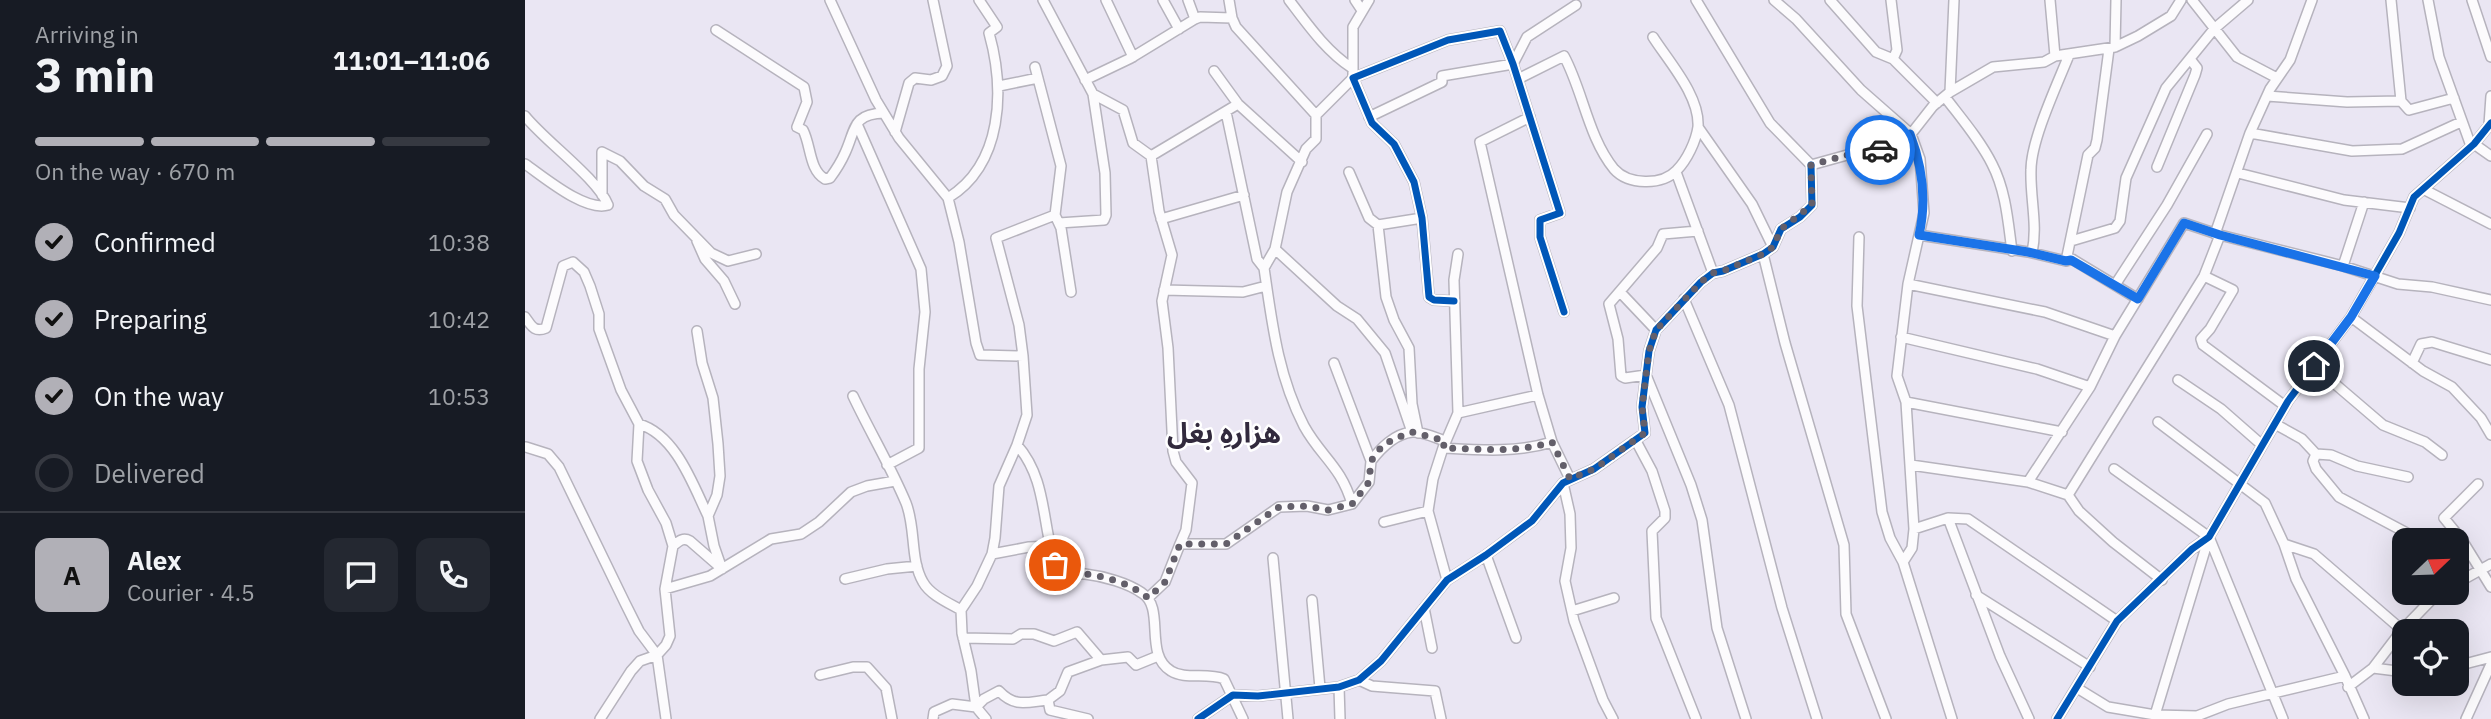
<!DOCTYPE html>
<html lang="en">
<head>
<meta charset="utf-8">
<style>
  body { margin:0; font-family:"IBM Plex Sans","Noto Sans Arabic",sans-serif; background:#242831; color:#f1f3f6; height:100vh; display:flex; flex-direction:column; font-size:26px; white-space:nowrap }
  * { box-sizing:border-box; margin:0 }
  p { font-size:23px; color:#9ea1a6 }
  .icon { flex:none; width:38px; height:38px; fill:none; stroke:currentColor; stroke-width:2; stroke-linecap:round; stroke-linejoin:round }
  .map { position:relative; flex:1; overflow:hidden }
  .panel { display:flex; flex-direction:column; background:#171b24; width:525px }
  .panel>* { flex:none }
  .needle { width:46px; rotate:67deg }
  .buttons { position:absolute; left:1867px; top:528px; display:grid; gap:14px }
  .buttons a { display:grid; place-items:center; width:77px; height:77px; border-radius:14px; background:#171b24; box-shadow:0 7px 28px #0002; font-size:35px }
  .pin { position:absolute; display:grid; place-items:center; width:60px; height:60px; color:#fff; margin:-30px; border:4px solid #fff; border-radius:50%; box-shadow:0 2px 7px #0007 }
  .courier { position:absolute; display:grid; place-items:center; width:70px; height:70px; margin:-35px; border:5px solid #1a73e8; border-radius:50%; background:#fff; color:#222; box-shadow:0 2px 9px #0007 }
  .headline em { font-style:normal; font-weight:700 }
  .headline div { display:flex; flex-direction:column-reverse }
  .headline { display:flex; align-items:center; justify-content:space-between; height:119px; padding:0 35px }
  h1 { font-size:46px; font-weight:700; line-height:52px }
  .bar { display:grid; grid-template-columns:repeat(4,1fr); gap:10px 7px; align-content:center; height:84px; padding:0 35px }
  .bar i { height:9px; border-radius:5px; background:#363941 }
  .bar .current { background:#b1b0b7 }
  .bar p { grid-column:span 4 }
  .line { display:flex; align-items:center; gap:18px; padding:0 35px; border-top:2px solid #363941 }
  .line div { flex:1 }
  .round { display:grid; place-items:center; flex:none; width:74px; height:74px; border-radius:14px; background:#242831 }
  ol { padding:0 35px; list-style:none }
  li { display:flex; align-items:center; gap:21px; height:77px }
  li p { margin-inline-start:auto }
  li .icon { padding:7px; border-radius:50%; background:#b1b0b7; color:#111; stroke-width:4 }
  li:last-child { color:#9ea1a6 }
  li i { width:38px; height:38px; border:4px solid #363941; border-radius:50% }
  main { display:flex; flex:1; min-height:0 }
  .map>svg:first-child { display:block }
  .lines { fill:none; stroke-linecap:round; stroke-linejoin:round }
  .minor-casing { stroke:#b6b3bd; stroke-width:12 }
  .minor { stroke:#fcfbfd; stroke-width:9 }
  .cycleway-casing { stroke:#fff; stroke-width:11 }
  .cycleway { stroke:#0057b8; stroke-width:7 }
  .done { stroke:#635f6a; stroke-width:7; stroke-dasharray:0 12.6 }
  .route { stroke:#1a73e8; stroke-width:9 }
  .labels { text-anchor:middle; stroke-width:5; stroke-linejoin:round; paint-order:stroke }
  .district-label { font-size:28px; font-weight:bold; fill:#322a3d; stroke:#fff }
</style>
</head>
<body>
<main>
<section class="panel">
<div class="headline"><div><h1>3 min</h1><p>Arriving in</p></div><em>11:01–11:06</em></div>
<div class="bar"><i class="current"></i><i class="current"></i><i class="current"></i><i></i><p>On the way · 670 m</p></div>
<ol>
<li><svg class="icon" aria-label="check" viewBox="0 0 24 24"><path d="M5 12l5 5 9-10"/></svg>Confirmed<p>10:38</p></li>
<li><svg class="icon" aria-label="check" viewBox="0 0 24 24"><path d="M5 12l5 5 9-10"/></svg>Preparing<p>10:42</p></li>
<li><svg class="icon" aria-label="check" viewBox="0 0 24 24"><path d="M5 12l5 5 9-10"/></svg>On the way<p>10:53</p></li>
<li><i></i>Delivered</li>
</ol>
<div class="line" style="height:126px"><b class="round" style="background:#b1b0b7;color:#111">A</b><div><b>Alex</b><p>Courier · 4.5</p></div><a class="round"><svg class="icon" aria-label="chat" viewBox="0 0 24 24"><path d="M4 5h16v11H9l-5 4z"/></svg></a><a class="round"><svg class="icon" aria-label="phone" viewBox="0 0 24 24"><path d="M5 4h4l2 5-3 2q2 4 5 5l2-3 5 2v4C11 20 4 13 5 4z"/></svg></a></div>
</section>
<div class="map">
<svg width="1966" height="719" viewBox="0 0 1966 719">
  <rect width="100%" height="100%" fill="#eae6f3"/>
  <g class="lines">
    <g class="minor-casing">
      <path id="minor" d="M305,0L351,100L374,138L423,198L434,242L451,343L455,355L498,356
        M518,0L568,94L580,173L581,215L579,220L534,223
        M581,0L608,57
        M638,0L654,29
        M663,0L670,19
        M704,0L707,18L711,27L791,115
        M764,0C783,25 801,51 827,68
        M830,0L836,9
        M1171,0L1245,123L1286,165
        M1249,0L1271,19L1336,90L1386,134L1395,159L1399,213L1383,284L1372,376L1381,402L1389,529L1387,548L1378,562
        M1305,0L1351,52L1368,59L1412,103
        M1366,0L1372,50L1368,59
        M1525,0L1530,56
        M1667,0L1712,57L1752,78
        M1866,0L1876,101
        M1903,0L1914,57L1946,146
        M1947,0L1966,57
        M191,30L279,87L282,102L272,127L278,130C286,145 284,170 300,179L305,178C311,170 316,162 320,153C331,129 327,114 359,113
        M1590,47L1591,0
        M510,67L536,166L530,215L536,228L546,292
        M689,71L713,104L777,162
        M993,79L1039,56C1058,91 1063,137 1089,169C1103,185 1137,186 1152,170C1162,160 1171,141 1173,127C1175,96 1144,62 1128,37
        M560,80L606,58L670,19L675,17L707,18
        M474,86L513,78
        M1425,92L1429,0
        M568,94L598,110L608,143L626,156L634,211L647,255L637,301L643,348L648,451L651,462L667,483L661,530L655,544
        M1742,96L1822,102L1876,101L1884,110L1929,98
        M1420,97C1436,118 1455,140 1467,164C1481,191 1483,222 1487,251
        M701,112L732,259L739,268
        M0,116C21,142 72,178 83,205C60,212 19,177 0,164
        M844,117L917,82V76L988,64L1002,37L1051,5
        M1005,117L955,142L1013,395L1027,442L1045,479
        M332,124L396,269L400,312L394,369V448L362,465
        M1964,125L1966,96
        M1173,127L1227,204L1248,247
        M370,132L384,83L390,78L406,80L417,76L422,66L408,0
        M1725,133L1827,151L1877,149L1936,122
        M1949,144L1966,156
        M626,156L713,104
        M1286,165L1333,152L1358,150L1369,145L1386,134L1408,106L1425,92L1468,67L1519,62L1530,56L1590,47L1613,36L1646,16L1656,0
        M1632,167L1670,75L1672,68L1665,59
        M824,172L844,218L853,225L897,218
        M1151,172L1188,273
        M1713,173L1819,200L1885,208
        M1898,189L1966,224
        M77,195V152L95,161L119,186L140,199L149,215L186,253L203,261L231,254
        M423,198C478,164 480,90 464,33L472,27L454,0
        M636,219L719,195
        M853,225L861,297L869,320L884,348L887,404L893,433
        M1173,231L1138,234L1132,248L1084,304L1093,339L1096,376L1100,378L1121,375L1166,485L1177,520L1192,628L1221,719
        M1690,234L1725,133L1745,89L1765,60L1787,0
        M1394,235L1503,252L1541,261L1547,259L1613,299
        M1334,237L1332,306L1357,512L1365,538L1378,562L1427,719
        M172,241L180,259L199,281L210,304
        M1546,241L1590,228L1595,221L1601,178L1641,88L1689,29L1723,0
        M750,249L812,306L832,319L860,353L887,432
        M1507,253C1513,225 1505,198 1506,170C1506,140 1532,85 1544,55
        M1238,254L1260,343L1319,545L1321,614L1361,719
        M1541,261L1563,155L1570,148L1572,140L1584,49
        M1818,266L1839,202
        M1679,276L1708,290L1685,329L1676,339L1678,345L1760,406
        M1383,284L1520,312L1590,336
        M1590,285L1642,205L1682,134
        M639,290L718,292L741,286
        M1095,292L1131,330
        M1159,299L1204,405L1257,608L1292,719
        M929,301L909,300L904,297L897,218L889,182L869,144L847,123L828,78L923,40L975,31L988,64L1035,213L1015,220V237L1039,312
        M0,317C6,325 9,333 21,328L38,266L48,262L59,272L65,286L74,314V329L96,390L114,424L112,461L123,490L141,523L148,546L140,589L145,636L141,645L132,655L115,661L106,671L75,719
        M1826,317L1898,371L1927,387L1956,418L1966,435
        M172,331L177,363L188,398L193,444L195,476L192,495L183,516L189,546L197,569
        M1376,337L1512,369L1565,387
        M1887,363L1896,344L1907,342L1966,360
        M1789,366L1858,425L1900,442L1917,455
        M1653,380L1696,409L1737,445
        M328,396C345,432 366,467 381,503C391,528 385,560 398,582C405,595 424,603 436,610
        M1381,402L1537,432
        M933,413L1013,395
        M1633,422L1740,503L1759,544L1771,579L1820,676
        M114,424C151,435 168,485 183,516
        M1750,424L1777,439L1791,454L1806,455L1832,466L1883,477
        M1111,441L1127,471L1140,511V518L1127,531L1131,618L1171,719
        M492,445L502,415L498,356L494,325L471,238L530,215
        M1,447L23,454L34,467L100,603L114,631L132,655L141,719
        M918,448C954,450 992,453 1027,442
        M1791,454L1788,461L1791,469L1814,497L1895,540
        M846,461C856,448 869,434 887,432C897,431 911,438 920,441
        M1386,465L1503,482L1543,495L1554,511L1588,542L1637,580
        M1589,469L1684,537L1758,719
        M1503,482L1565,387L1590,336L1659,223L1695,235L1818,266L1873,284L1907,287L1966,300
        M1038,483L1045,514L1046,548L1040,581L1049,621L1078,700L1088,719
        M1953,484L1919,518L1937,540L1966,587
        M1543,495L1679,276L1695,235
        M827,504C816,466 796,457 779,426C753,376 747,323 739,268L750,249L762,192L781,149L791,139V115L828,78V27L844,0
        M1423,518L1475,656L1504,719
        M859,522L903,511
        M1389,529L1423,518L1443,519L1592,621
        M1759,544L1789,554L1877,630
        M148,546C154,541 158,537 165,541L196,568
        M467,554L504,547L526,546
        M961,555L991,638
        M748,558L763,719
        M320,579L362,569L392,566
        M922,580L903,511L908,479L918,448L933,413L929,280L933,254
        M1932,583L1966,564
        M140,589L185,576L246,539L276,534L294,522L326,492L342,486L370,481
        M1451,595L1565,667
        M623,598L640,582L655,544H701L754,507L782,506L803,510L827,504L844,482L846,461L809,363
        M787,600L795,688
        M899,608L907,648
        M1047,611L1089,598
        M438,638L488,639L496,634H509L529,641L552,632L576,660
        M1932,666L1966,657
        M1848,668L1877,630L1913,593
        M295,675L328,667H342L361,688L367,719
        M834,680L847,686L910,691L916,719
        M814,687L815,719
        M1823,687L1848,668L1880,672
        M1552,688L1583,707L1630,715L1672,716L1703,704L1820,676L1839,719
        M523,700L535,691L543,672L576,660L603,657L611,665L633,656
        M451,707L459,699L474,691C490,708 502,702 523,700L525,710L563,719
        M1630,715L1684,537
        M408,719L409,712L427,704L451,707
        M461,719L451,707L446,671L437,633L436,610L452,586L467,554L470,538L474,486L492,445C524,481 516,530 533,572C542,575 551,573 560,574C578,576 603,583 617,593C641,608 618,654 646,671C660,680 683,672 699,679L718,719
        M673,719L708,695L733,696L814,687L834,680L856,661L922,580L961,555L1007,521L1038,483L1069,469L1120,433L1117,407L1124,351L1131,330L1176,282L1188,273L1198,271L1238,254L1248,247L1256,229L1275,217L1287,205L1286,165
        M1532,719L1592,621L1667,549L1684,537L1763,401L1826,317L1874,233L1889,197L1949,144L1966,123
        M1941,719L1966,664"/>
    </g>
    <use href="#minor" class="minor"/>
    <g class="cycleway-casing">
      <path id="cycleway" d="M929,301L909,300L904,297L897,218L889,182L869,144L847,123L828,78L923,40L975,31L988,64L1035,213L1015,220V237L1039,312
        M673,719L708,695L733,696L814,687L834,680L856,661L922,580L961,555L1007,521L1038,483L1069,469L1120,433L1117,407L1124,351L1131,330L1176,282L1188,273L1198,271L1238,254L1248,247L1256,229L1275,217L1287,205L1286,165
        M1532,719L1592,621L1667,549L1684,537L1763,401L1826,317L1874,233L1889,197L1949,144L1966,123"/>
    </g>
    <use href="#cycleway" class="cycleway"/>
  </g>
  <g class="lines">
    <path class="done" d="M530,565L533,572C543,575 552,573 561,574C581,576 608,585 623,598L640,582L655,544H701L754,507L782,506L803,510L827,504L844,482L846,461L857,446L871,438L887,432L920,441L918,448C954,449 992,453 1027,442L1045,479L1069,469L1120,433L1117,407L1124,351L1131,330L1176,282L1188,273L1198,271L1238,254L1248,247L1256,229L1287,205L1286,165L1333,152L1355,150"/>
    <path class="route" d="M1355,150L1369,145L1385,134C1398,168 1402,200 1394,235L1503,252L1541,261L1546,260L1613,299L1659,223L1695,235L1850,276L1826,317L1789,366"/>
  </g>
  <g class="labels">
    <g class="district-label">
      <text x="699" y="443">هزارهِ بغل</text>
    </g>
  </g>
</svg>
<div class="buttons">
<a><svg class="needle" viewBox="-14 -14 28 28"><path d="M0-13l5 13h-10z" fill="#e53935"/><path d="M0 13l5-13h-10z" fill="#9ea1a6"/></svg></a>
<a><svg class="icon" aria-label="locate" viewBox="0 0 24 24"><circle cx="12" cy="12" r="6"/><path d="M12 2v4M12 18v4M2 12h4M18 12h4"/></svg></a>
</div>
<div class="pin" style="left:530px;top:565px;background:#ea580c"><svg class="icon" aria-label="bag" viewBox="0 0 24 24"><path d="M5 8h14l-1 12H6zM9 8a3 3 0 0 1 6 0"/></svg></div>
<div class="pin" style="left:1789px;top:366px;background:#1f2937"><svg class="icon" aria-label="home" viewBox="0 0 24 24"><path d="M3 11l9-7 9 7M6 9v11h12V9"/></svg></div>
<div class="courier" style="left:1355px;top:150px"><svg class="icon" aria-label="car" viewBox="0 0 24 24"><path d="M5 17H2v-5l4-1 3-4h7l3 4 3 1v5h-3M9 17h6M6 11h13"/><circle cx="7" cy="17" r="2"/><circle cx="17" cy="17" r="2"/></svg></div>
</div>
</main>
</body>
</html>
